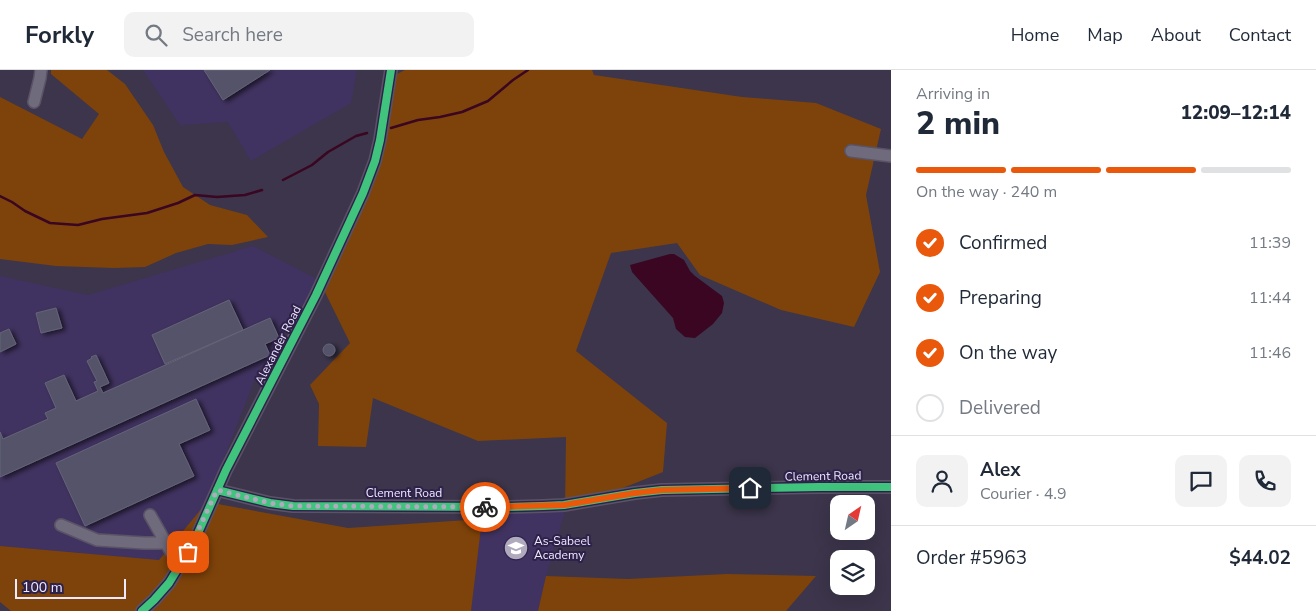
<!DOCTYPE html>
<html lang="en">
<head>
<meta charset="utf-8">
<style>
  body { margin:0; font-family:"Nunito Sans",sans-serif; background:#f2f2f3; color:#1f2937; height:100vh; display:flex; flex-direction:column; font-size:19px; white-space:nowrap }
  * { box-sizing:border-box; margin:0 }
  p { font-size:16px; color:#747a83 }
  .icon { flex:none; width:28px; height:28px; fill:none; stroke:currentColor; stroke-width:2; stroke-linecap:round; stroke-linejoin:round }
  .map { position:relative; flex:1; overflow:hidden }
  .details { display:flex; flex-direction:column; background:#fff; width:425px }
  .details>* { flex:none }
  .needle { width:32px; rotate:34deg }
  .tools { position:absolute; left:830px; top:425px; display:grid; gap:10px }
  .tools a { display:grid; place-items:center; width:45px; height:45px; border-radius:10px; background:#fff; box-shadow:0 5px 20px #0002; font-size:25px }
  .scale { position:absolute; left:15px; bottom:12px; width:111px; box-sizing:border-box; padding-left:5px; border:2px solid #eee9fe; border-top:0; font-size:14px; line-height:18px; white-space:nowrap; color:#eee9fe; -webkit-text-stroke:4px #2e214a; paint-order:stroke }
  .pin { position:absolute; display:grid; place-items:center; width:42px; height:42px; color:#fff; margin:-21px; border-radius:10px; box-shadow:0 2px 8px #0006 }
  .courier { position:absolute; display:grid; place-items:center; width:50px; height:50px; margin:-25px; border:4px solid #ea580c; border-radius:50%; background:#fff; color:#222; box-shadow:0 1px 6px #0007 }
  .summary em { font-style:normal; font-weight:800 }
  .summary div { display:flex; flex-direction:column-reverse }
  .summary { display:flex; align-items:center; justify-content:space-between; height:85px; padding:0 25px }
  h1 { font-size:32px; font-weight:800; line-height:38px }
  .bar { display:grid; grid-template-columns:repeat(4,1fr); gap:8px 5px; align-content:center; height:60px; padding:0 25px }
  .bar i { height:6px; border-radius:4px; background:#e0e1e3 }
  .bar .selected { background:#ea580c }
  .bar p { grid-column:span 4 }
  .line { display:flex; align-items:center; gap:12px; padding:0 25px; border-top:1px solid #e0e1e3 }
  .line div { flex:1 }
  .round { display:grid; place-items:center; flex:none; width:52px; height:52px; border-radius:10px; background:#f2f2f3 }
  ol { padding:0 25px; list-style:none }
  li { display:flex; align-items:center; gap:15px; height:55px }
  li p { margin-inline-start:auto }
  li .icon { padding:5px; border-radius:50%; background:#ea580c; color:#fff; stroke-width:4 }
  li:last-child { color:#747a83 }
  li i { width:28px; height:28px; border:2px solid #e0e1e3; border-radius:50% }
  header { display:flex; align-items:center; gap:30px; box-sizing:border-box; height:70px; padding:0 25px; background:#fff; border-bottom:1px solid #e0e1e3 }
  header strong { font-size:24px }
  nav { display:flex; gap:28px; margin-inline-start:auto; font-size:18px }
  .search { width:350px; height:45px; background:#f2f2f3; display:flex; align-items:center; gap:12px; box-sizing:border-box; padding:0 18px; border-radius:10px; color:#747a83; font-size:19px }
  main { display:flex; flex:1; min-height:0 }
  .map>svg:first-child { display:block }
  .built { fill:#413361 }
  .forest { fill:#7e430a }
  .water { fill:#3a0621 }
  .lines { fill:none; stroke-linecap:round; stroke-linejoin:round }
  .stream { stroke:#3a0621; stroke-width:2.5 }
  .building { fill:#54536a; stroke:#656477; filter:url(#shadow) }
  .minor-casing { stroke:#595365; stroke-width:14 }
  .minor { stroke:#706b7c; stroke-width:11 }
  .cycleway-casing { stroke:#2e214a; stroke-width:11 }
  .cycleway { stroke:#40c37c; stroke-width:8 }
  .done { stroke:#b0aabf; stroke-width:5; stroke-dasharray:0 9 }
  .route { stroke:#ea580c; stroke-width:6 }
  .labels { text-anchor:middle; stroke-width:4; stroke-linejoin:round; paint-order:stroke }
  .street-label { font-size:12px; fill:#eee9fe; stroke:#2e214a }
  .poi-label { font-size:12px; fill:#eee9fe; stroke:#2e214a; text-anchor:start }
</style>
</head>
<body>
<header>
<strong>Forkly</strong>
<div class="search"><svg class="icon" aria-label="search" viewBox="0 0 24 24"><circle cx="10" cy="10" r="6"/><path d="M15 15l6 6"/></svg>Search here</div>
<nav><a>Home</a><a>Map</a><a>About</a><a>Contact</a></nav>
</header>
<main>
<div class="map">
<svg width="891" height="541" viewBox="0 0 891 541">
  <defs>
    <filter id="shadow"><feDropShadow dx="3.5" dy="2" stdDeviation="2.5" flood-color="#0009"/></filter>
  </defs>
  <rect width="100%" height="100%" fill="#3c354b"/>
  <path class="built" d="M143,0H357L351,33L251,91L228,52L180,55Z
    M253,176L319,210L256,306L207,432L159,490L0,476V206L88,225Z
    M565,441L546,506L538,541H471L482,444Z"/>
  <path class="forest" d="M51,0H107L125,14L153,55L164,82L183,117L210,135L247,145L268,167L232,175L208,174L176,183L145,197L114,198L56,196L0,189V27L82,69L99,44L51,4Z
    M405,0H592L594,5L742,27L816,33L881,59L866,125L880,202L854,257L781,240L700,205L677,173L611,183L576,281L667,353L663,402L565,441L566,367L478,371L373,328L366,377L318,376L319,334L310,315L350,273L319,210L353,160L373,105L389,55L397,4Z
    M207,432L348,458L482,449L471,541H11L0,532V476L159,490Z
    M727,504L816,506L786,541H538L546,506L628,509Z"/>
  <path class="water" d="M670,184H674L684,190L690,201L695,206L722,226L724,233L722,243L713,254L695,268L685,267L676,259L673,248L632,202L630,195Z"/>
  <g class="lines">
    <path class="stream" d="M391,58L418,50L440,47L462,42L488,31L513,10L528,0
      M283,110L312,95L328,82L356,66L367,63
      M0,126L12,132L25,141L50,153L78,155L102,149L147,143L178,133L195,125L217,127L245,125L262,120"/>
  </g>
  <path class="building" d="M204,0H270L223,30Z
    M229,230L243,260L165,294L152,265Z
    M56,238L62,258L41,263L36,243Z
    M270,248L279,268L265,274L270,285L0,407V362L3,369L48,349L45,343L56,338L45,313L64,305L76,331L98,321L94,312L97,311L87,291L92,288L91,287L96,285L109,313L100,317L103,323Z
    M9,259L16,274L0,282V263Z
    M323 280a6 6 0 1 1 12 0a6 6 0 1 1-12 0Z
    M196,329L210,360L179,374L194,406L85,456L56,393Z"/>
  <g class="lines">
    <g class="minor-casing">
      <path id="minor" d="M34,32L40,8L41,0
        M851,81L891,86
        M217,420L270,433L293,436L507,437L543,436L564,435L635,423L662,420L819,417H891
        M150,445L171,482L183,491
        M61,455L97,470L144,473H165
        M142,541L154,530L169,513L194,472L226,400L316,225L363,123L375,91L380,70L391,0"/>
    </g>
    <use href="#minor" class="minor"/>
    <g class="cycleway-casing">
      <path id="cycleway" d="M217,420L270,433L293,436L507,437L543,436L564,435L635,423L662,420L819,417H891
        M142,541L154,530L169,513L194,472L226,400L316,225L363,123L375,91L380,70L391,0"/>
    </g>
    <use href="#cycleway" class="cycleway"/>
  </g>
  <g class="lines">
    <path class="done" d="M188,482L217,420L270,433L293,436L485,437"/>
    <path class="route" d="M485,437L564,435L635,423L662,420L750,418"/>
  </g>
  <defs>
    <g id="school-disc" transform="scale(1.25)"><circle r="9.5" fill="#b0aabf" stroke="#2e214a"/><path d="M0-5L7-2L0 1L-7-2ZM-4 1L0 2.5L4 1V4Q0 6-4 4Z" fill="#fff"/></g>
  </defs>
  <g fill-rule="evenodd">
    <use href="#school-disc" x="516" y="478"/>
  </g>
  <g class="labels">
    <g class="street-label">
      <text transform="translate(278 275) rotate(-63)" y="4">Alexander Road</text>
      <text transform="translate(823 406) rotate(-1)" y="4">Clement Road</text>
      <text x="404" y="427">Clement Road</text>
    </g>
    <g class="poi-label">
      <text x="534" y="475">As-Sabeel<tspan x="534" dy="14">Academy</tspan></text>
    </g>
  </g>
</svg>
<div class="tools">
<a><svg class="needle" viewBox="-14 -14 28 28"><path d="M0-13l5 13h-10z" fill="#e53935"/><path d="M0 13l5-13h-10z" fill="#747a83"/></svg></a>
<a><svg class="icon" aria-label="layers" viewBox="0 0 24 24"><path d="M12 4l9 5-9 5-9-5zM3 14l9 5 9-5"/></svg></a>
</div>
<div class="scale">100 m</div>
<div class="pin" style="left:188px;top:482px;background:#ea580c"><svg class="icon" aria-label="bag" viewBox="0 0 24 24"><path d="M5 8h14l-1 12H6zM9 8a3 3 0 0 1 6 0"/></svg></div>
<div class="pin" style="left:750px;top:418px;background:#1f2937"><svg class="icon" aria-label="home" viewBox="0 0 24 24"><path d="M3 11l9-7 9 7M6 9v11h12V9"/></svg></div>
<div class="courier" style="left:485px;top:437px"><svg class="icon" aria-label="bike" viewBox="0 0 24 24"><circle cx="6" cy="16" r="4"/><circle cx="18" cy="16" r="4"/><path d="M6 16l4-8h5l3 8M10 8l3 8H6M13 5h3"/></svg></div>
</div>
<section class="details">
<div class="summary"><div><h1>2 min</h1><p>Arriving in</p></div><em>12:09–12:14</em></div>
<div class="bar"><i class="selected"></i><i class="selected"></i><i class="selected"></i><i></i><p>On the way · 240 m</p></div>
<ol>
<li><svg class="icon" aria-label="check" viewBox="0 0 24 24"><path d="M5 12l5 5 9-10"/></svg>Confirmed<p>11:39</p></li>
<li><svg class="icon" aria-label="check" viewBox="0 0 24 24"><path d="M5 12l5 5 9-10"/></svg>Preparing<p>11:44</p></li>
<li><svg class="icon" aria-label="check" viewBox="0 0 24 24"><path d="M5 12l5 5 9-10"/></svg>On the way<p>11:46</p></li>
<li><i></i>Delivered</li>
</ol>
<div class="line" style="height:90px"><a class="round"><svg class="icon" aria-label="person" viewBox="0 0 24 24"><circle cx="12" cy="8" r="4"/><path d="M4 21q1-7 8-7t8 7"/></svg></a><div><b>Alex</b><p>Courier · 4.9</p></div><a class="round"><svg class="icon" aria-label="chat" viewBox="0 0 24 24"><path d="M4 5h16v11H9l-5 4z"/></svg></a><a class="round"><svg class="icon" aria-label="phone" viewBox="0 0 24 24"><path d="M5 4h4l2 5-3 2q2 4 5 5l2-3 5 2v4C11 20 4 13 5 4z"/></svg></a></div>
<div class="line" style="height:65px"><div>Order #5963</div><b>$44.02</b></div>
</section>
</main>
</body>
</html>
